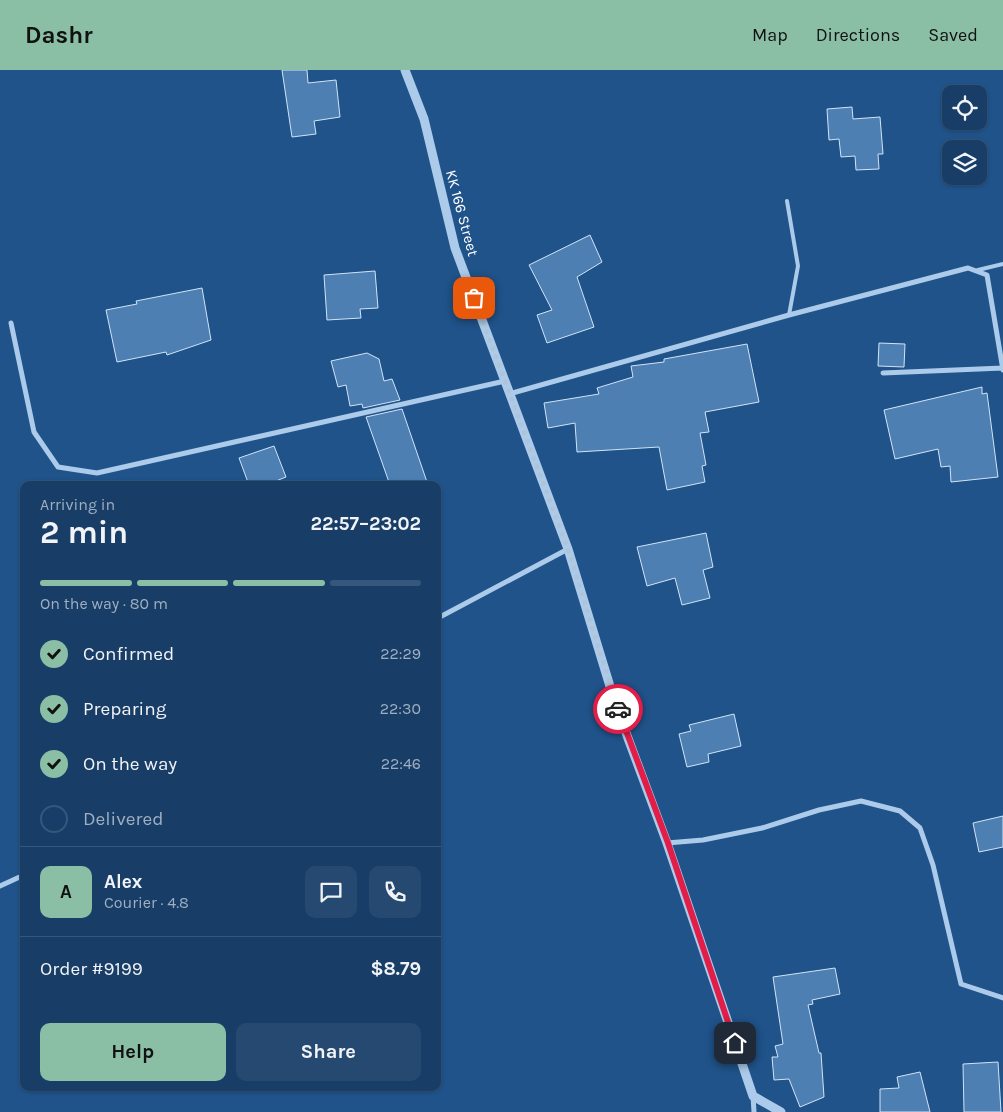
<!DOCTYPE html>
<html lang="en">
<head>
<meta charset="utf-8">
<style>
  body { margin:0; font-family:Karla,sans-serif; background:#254971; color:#f1f3f6; height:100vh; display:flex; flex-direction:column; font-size:19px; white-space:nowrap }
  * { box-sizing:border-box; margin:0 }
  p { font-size:16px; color:#9faec0 }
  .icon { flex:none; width:28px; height:28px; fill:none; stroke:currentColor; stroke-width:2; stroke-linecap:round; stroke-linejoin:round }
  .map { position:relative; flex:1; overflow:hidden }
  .details { position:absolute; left:20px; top:411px; width:421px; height:610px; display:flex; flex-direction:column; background:#183e68; border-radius:10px; box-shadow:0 1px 4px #0004,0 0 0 1px #36577c }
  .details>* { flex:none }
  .fabs { position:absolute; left:942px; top:15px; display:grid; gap:10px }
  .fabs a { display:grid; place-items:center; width:45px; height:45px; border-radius:10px; background:#183e68; box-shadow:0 1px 4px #0004,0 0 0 1px #36577c; font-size:25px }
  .pin { position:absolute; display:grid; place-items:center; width:42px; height:42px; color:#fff; margin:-21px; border-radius:10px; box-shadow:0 2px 8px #0006 }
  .courier { position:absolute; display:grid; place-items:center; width:50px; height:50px; margin:-25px; border:4px solid #e11d48; border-radius:50%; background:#fff; color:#222; box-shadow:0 1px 6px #0007 }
  .overview em { font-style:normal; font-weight:700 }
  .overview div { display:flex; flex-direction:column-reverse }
  .overview { display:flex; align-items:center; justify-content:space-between; height:85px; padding:0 20px }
  h1 { font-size:32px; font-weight:700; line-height:38px }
  .bar { display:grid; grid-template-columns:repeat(4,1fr); gap:8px 5px; align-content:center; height:60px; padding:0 20px }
  .bar i { height:6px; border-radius:4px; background:#36577c }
  .bar .current { background:#8abfa5 }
  .bar p { grid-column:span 4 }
  .line { display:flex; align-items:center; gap:12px; padding:0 20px; border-top:1px solid #36577c }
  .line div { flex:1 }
  .round { display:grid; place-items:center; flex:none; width:52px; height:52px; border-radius:10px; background:#254971 }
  ol { padding:0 20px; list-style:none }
  li { display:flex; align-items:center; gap:15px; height:55px }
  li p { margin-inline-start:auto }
  li .icon { padding:5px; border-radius:50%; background:#8abfa5; color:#111; stroke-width:4 }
  li:last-child { color:#9faec0 }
  li i { width:28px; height:28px; border:2px solid #36577c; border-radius:50% }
  .action { display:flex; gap:10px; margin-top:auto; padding:10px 20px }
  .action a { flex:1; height:58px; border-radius:10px; background:#8abfa5; color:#111; font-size:20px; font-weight:700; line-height:58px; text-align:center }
  .action a+a { background:#254971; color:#f1f3f6 }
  header { display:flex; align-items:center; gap:30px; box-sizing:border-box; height:70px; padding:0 25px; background:#8abfa5; color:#111 }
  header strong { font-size:24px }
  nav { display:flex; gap:28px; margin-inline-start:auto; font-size:18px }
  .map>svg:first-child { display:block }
  .building { fill:#4d7fb3; stroke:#d1e4f8 }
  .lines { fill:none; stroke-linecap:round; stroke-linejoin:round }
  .service { stroke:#accbeb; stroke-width:4 }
  .minor { stroke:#accbeb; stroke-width:5 }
  .tertiary { stroke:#accbeb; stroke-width:9 }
  .done { stroke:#b1c3d6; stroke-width:5; stroke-dasharray:0 9 }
  .route { stroke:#e11d48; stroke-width:6 }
  .labels { text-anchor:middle; stroke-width:4; stroke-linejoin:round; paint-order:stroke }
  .street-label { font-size:15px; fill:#fff; stroke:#20538a }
</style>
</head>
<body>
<header>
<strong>Dashr</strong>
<nav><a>Map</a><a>Directions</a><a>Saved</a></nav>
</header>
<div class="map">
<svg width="1003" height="1042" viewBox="0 0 1003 1042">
  <rect width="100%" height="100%" fill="#20538a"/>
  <path class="building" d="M282,0H307L308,13L336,10L340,47L314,51L316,64L292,67Z
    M852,37L853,49L880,47L883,84H878L879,99L856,100L855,86L841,87L839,69L829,70L827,39Z
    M590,165L602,192L577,207L594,257L547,273L537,245L552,240L529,195Z
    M375,201L378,238L360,239L361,248L327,250L324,205Z
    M202,218L211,270L167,285L166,282L117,292L106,240L137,234L136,231Z
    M879,273L905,274L904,297L878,296Z
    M747,274L759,332L705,342L709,362L700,363L706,395L702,396L705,412L667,420L659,377L577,382L575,353L548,358L544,333L599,324L597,318L633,307L631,296L664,292V289Z
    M367,283L379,289L384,311L392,309L400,330L363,338L362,334L350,336L346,315L338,317L331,291Z
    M982,317V324L987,323L998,407L951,412L950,396L941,397L938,379L895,389L884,340Z
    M402,339L428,415H390L366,347Z
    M274,376L286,407L266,415H249L239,388Z
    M706,463L713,497L703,500L710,528L682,535L675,508L647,516L637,477Z
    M734,644L741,676L708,684L709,692L687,697L679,664L691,661L689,655Z
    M1003,746V777L979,782L973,753Z
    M835,898L840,924L812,930L813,934L808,935L819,983H821L824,1027L800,1037L789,1009L774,1010L772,987H778L775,976L783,974L773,907Z
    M998,992L1001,1042H964L963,994Z
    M920,1002L930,1042H880V1019L899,1018L897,1007Z"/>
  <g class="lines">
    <path class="service" d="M787,131L798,196L789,245
      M978,200L1003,194"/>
    <path class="minor" d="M11,253L34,362L58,397L97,403L505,311
      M883,303L1003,298
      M509,324L789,245L968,198L987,205L1003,300
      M438,548L568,479
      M667,773L703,770L762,758L819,740L861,731L900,741L920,758L933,795L961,914L1003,928
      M0,816L24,805
      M753,1026L754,1042"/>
    <path class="tertiary" d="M405,0L424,49L455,178L568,479L616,636L667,773L753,1026L781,1042"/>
  </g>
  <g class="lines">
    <path class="done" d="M474,228L568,479L618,639"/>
    <path class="route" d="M618,639L668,773L735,973"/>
  </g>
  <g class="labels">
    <g class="street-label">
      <text transform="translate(462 143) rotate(75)" y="5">KK 166 Street</text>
    </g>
  </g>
</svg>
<div class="fabs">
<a><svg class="icon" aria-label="locate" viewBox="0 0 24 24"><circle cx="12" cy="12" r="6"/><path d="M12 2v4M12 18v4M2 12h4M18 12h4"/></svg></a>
<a><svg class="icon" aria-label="layers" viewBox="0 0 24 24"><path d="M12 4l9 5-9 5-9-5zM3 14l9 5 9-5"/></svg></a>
</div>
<div class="pin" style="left:474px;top:228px;background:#ea580c"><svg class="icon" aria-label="bag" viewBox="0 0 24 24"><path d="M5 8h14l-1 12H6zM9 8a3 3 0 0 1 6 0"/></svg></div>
<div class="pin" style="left:735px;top:973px;background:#1f2937"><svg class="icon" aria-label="home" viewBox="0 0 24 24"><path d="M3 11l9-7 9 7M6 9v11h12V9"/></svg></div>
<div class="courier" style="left:618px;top:639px"><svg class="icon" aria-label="car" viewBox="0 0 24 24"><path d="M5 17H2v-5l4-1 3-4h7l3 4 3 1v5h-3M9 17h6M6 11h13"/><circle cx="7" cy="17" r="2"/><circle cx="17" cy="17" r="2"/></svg></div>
<section class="details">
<div class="overview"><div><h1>2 min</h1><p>Arriving in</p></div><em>22:57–23:02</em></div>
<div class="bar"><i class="current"></i><i class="current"></i><i class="current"></i><i></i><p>On the way · 80 m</p></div>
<ol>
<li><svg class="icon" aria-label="check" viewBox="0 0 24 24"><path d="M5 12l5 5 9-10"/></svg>Confirmed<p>22:29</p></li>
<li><svg class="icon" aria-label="check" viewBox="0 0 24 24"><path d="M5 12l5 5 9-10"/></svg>Preparing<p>22:30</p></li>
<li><svg class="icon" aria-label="check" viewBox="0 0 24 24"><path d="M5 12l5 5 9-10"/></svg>On the way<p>22:46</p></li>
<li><i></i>Delivered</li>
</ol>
<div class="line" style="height:90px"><b class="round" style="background:#8abfa5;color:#111">A</b><div><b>Alex</b><p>Courier · 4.8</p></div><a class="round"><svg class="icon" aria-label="chat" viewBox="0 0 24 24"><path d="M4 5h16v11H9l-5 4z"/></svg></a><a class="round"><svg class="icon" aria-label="phone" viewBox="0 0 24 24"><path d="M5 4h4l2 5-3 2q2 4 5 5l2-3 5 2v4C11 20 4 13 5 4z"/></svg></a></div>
<div class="line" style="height:65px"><div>Order #9199</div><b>$8.79</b></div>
<div class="action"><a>Help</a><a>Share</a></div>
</section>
</div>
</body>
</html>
